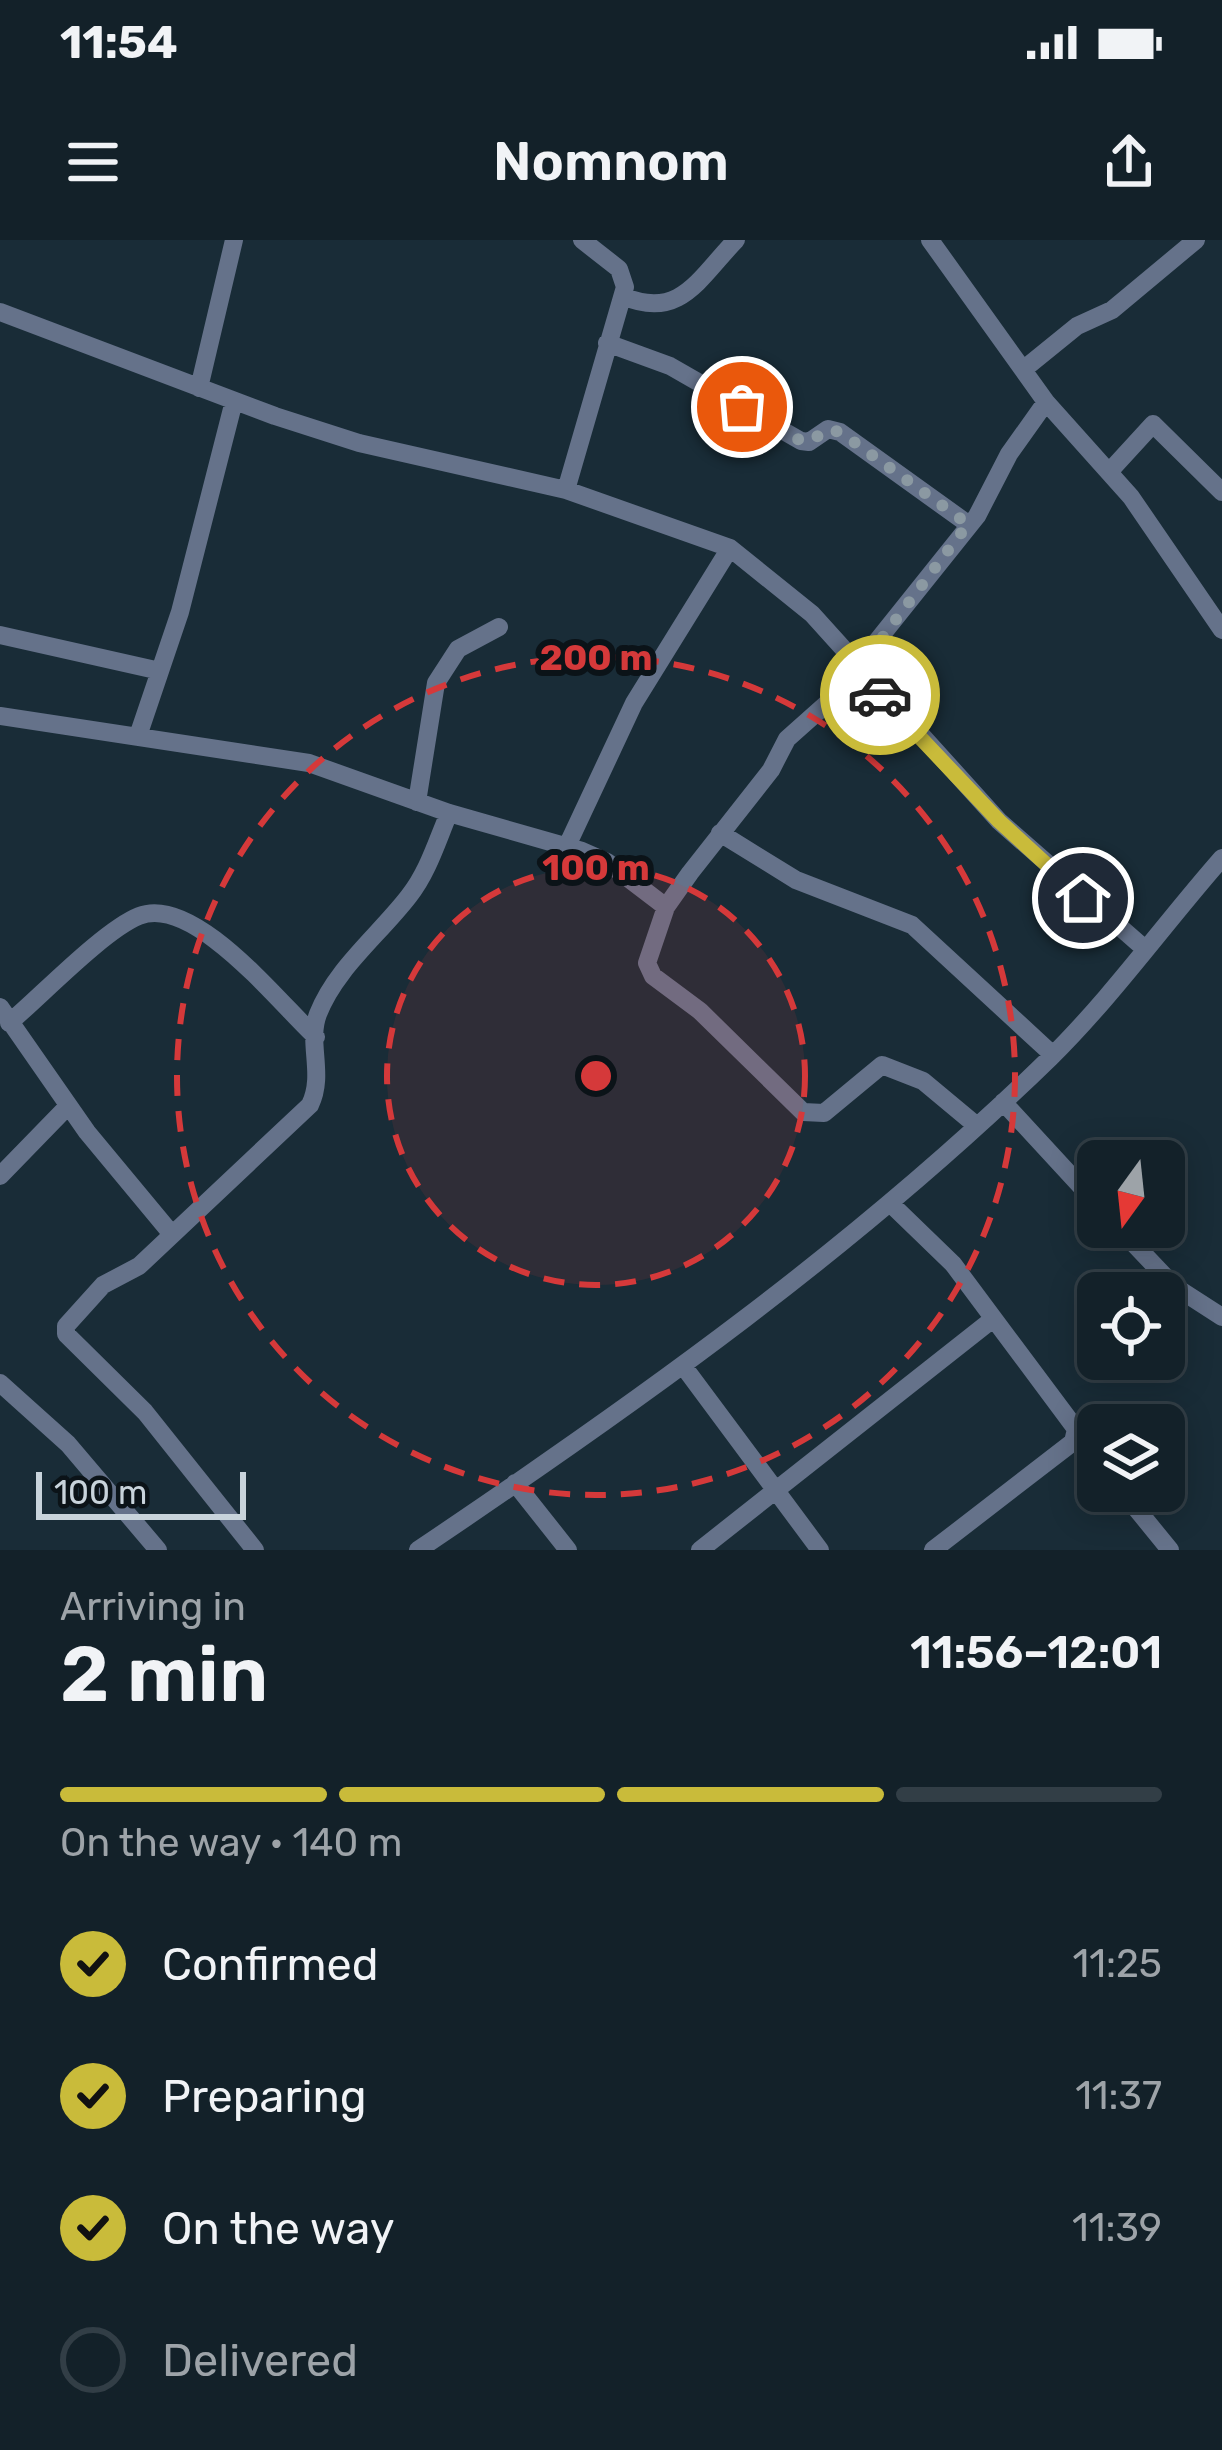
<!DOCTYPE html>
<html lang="en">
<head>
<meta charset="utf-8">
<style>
  body { margin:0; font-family:Rubik,sans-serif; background:#202e35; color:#f1f3f6; height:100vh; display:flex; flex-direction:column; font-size:45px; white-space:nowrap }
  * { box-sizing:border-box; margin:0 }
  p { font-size:39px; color:#9da3a8 }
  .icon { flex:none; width:66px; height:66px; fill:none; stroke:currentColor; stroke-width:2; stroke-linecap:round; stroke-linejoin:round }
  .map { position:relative; height:1310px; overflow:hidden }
  .drawer { display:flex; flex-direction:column; background:#132129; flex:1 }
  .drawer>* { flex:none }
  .needle { width:78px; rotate:195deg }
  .buttons { position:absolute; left:1077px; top:900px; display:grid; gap:24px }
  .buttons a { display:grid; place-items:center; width:108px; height:108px; border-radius:18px; background:#132129; box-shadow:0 6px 30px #0003,0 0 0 3px #323e46; font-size:60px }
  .scale { position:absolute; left:36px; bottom:30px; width:210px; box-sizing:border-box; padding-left:12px; border:6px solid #c8d3db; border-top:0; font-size:33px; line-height:42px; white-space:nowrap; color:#c8d3db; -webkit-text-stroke:9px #0b1318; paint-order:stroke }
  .pin { position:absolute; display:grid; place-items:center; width:102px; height:102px; color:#fff; margin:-51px; border:6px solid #fff; border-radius:50%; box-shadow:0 3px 12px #0007 }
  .courier { position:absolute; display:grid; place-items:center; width:120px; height:120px; margin:-60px; border:9px solid #c9bb3a; border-radius:50%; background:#fff; color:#222; box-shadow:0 3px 15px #0007 }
  .headline em { font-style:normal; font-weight:600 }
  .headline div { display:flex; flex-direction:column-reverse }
  .headline { display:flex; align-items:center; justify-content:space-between; height:204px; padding:0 60px }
  h1 { font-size:78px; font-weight:600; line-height:90px }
  .bar { display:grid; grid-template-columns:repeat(4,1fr); gap:18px 12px; align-content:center; height:144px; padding:0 60px }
  .bar i { height:15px; border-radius:9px; background:#323e46 }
  .bar .current { background:#c9bb3a }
  .bar p { grid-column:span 4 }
  ol { padding:0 60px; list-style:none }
  li { display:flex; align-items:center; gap:36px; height:132px }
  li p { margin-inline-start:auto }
  li .icon { padding:12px; border-radius:50%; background:#c9bb3a; color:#111; stroke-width:4 }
  li:last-child { color:#9da3a8 }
  li i { width:66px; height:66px; border:6px solid #323e46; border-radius:50% }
  .status { display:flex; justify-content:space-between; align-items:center; height:84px; padding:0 60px; background:#132129; direction:ltr }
  .status svg { height:33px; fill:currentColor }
  header { display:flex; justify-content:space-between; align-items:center; height:156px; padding:0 60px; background:#132129; font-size:54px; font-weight:600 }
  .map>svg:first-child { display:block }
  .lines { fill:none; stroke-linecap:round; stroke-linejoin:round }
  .minor { stroke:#65728a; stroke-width:18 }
  .done { stroke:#8b99a2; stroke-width:12; stroke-dasharray:0 21.6 }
  .route { stroke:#c9bb3a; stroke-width:15 }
  .ring { fill:none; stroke:#d5393a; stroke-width:6; stroke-dasharray:21 15 }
  .centre { fill:#d5393a; stroke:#0b1318; stroke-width:6 }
  .ring-label { font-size:36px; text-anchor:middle; font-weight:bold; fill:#d5393a; stroke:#0b1318; stroke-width:12; stroke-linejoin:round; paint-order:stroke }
</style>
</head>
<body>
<div class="status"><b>11:54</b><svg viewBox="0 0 49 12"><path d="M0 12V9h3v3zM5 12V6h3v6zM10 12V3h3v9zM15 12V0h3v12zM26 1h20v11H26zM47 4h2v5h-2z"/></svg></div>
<header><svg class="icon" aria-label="menu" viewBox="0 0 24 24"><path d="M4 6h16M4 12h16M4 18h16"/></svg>Nomnom<svg class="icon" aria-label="share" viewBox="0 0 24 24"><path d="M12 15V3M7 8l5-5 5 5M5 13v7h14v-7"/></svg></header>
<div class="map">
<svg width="1222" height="1310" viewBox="0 0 1222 1310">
  <rect width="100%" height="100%" fill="#192c37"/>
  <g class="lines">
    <path class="minor" d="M930,0L1046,162L1131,257L1222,390
      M623,56C680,81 699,38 736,0
      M0,72L275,176L359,203L566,250L730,308L812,374L999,581L1145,709
      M607,103L670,126L801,201L809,202L828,189L840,192L968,284
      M1024,129L1077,86L1112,70L1196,0
      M199,148L234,0
      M1109,232L1153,184L1222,252
      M566,250L625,47L619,29L582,0
      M0,395L160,431
      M0,476L309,523L449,573L582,611L607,622L666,667
      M138,496L180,372L234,161
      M417,562L436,443L458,409L499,387
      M720,593L796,640L912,685L1053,815
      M567,606L634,463L730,308
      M0,767L87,892L170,992
      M9,783C41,756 104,690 139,676C194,654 279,763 316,797
      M1003,862L1098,965
      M977,886L923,841L882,825L824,873L803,872L700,771L653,736L647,723L666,667L690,633L771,530L787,499L851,442L873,406L977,276L1009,214L1046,162
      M0,936L68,866
      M891,964L953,1024L1076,1189L1073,1202L933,1310
      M1118,987L1174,1046L1222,1077
      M684,1127L820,1310
      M0,1143L68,1204L158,1310
      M1076,1195L1098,1222
      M515,1243L568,1310
      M1122,1251L1170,1310
      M255,1310L145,1172L66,1094V1086L103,1045L139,1026L310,865C325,834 307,803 318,774C336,728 379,695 409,656C428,632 437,601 449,573
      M418,1310C641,1160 857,1006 1050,818C1112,757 1164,684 1222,618
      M700,1310L993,1079"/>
  </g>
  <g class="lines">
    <path class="done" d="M742,167L801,201L809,202L828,189L840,192L968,284L858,430L880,455"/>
    <path class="route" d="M880,455L999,581L1083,658"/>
  </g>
  <circle cx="596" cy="836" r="209" fill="#d5393a" fill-opacity=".12"/>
  <g class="ring">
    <circle cx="596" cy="836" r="209"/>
    <circle cx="596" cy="836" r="419"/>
  </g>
  <circle cx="596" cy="836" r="18" class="centre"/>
  <g class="ring-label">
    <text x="596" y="430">200 m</text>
    <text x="596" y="640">100 m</text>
  </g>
</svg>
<div class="buttons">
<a><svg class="needle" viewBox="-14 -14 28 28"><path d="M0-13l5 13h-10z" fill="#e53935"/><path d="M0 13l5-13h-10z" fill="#9da3a8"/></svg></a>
<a><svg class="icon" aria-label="locate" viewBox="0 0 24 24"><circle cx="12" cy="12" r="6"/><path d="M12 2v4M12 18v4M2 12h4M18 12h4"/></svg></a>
<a><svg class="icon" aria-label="layers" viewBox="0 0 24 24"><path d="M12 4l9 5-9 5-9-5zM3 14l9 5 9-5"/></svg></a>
</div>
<div class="scale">100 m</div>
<div class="pin" style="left:742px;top:167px;background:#ea580c"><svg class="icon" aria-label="bag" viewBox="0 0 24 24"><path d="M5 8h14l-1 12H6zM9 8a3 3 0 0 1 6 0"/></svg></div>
<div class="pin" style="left:1083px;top:658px;background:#1f2937"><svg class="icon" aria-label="home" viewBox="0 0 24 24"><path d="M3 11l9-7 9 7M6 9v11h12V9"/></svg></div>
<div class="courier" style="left:880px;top:455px"><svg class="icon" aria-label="car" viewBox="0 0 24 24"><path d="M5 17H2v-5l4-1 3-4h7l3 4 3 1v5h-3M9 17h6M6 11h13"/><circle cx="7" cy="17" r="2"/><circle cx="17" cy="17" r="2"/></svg></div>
</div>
<section class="drawer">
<div class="headline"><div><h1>2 min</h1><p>Arriving in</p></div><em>11:56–12:01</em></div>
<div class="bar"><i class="current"></i><i class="current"></i><i class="current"></i><i></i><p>On the way · 140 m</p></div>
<ol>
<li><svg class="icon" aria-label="check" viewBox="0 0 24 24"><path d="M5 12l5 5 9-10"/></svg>Confirmed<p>11:25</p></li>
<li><svg class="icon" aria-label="check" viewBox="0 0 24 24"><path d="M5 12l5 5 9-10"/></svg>Preparing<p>11:37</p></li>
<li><svg class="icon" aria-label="check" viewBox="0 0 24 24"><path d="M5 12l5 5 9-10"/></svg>On the way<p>11:39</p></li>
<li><i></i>Delivered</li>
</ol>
</section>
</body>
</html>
